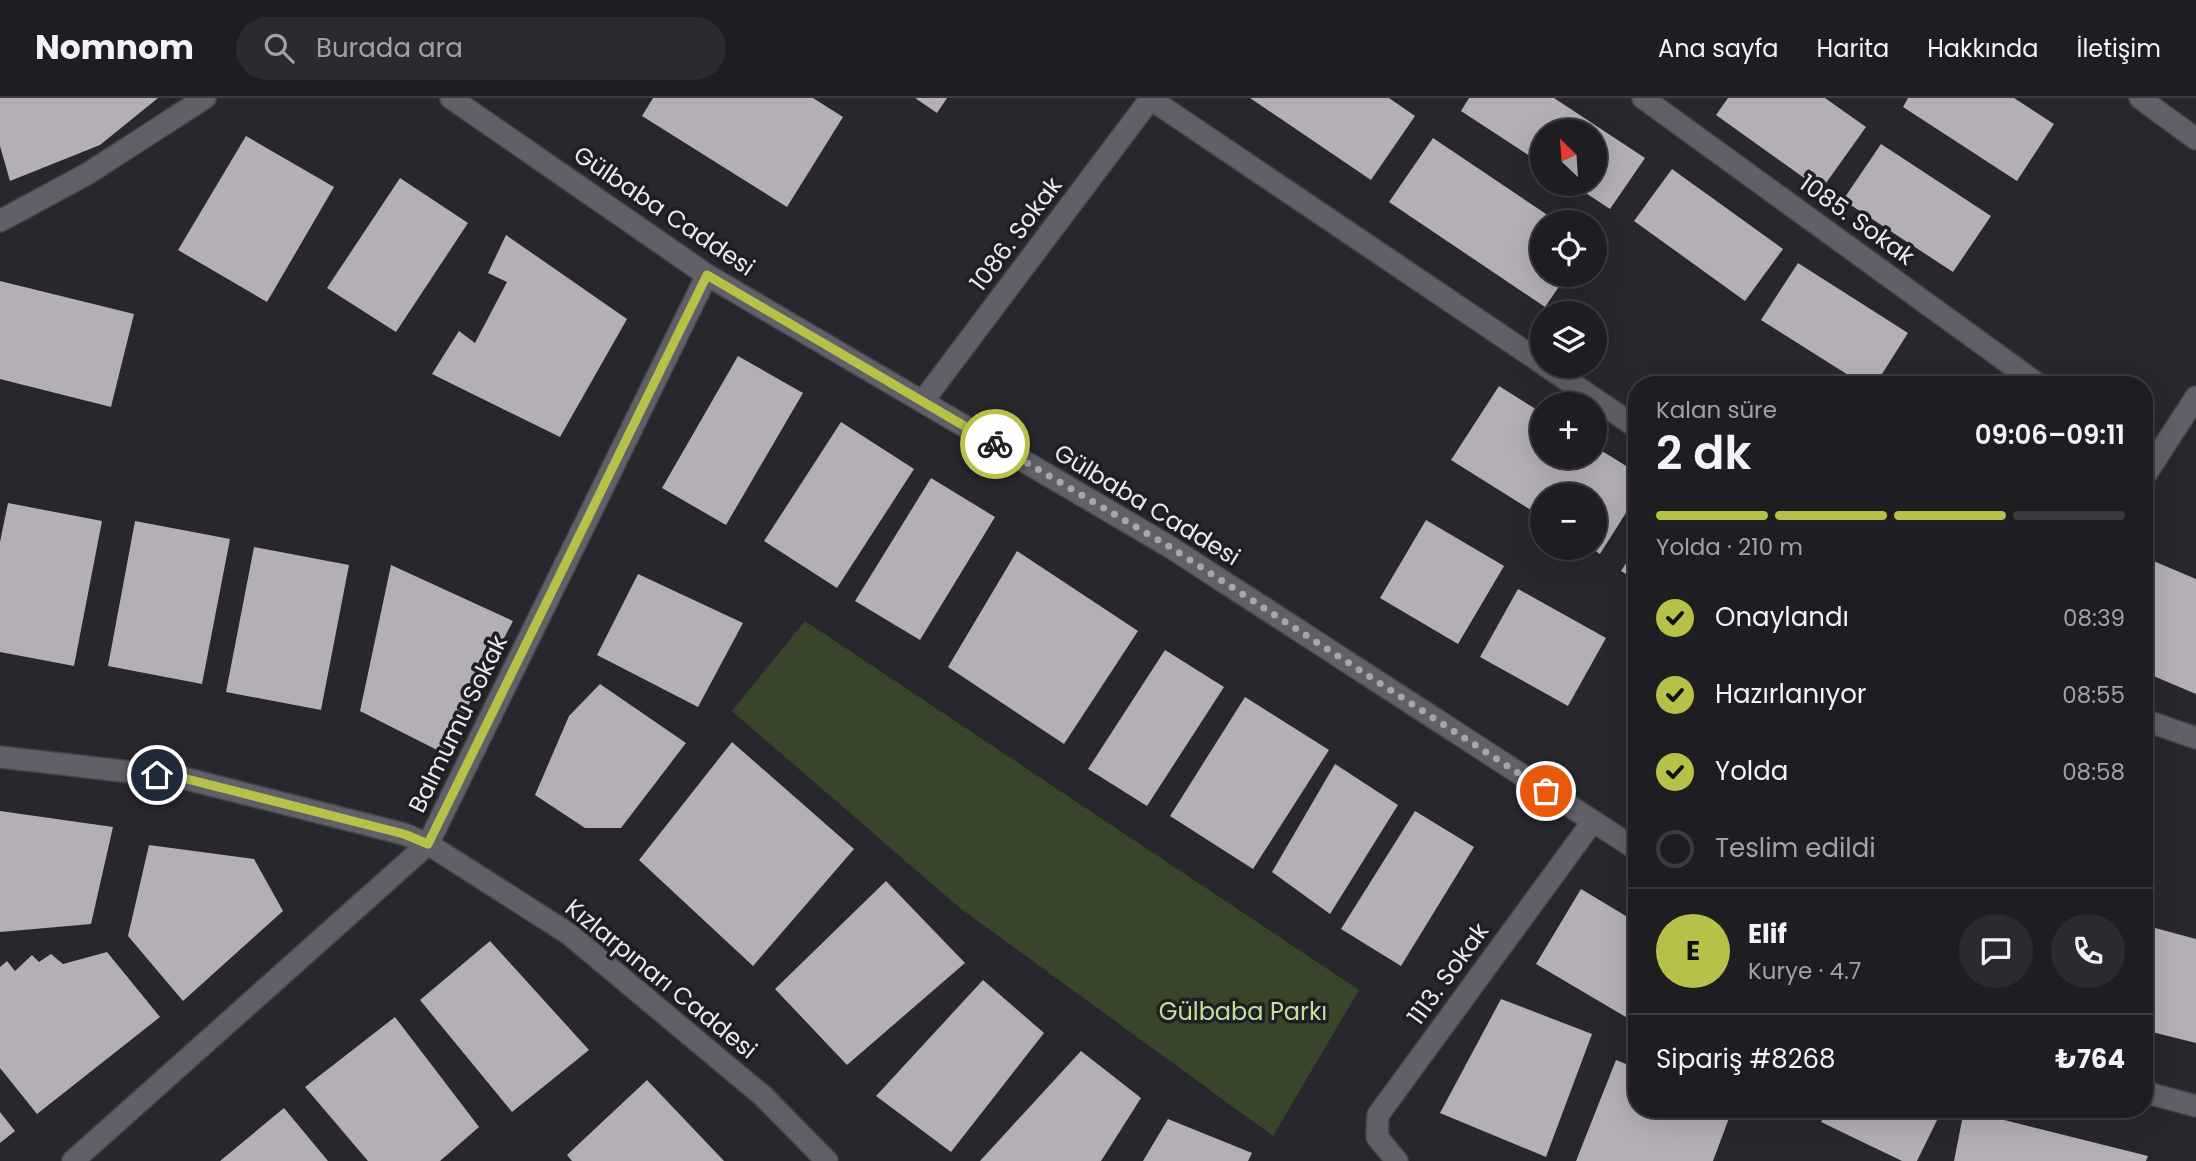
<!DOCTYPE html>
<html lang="tr">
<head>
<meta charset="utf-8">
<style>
  body { margin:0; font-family:Poppins,sans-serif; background:#2b2a2f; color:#f1f3f6; height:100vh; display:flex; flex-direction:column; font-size:26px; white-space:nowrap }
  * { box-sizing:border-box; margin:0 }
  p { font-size:23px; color:#a1a2a5 }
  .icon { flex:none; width:38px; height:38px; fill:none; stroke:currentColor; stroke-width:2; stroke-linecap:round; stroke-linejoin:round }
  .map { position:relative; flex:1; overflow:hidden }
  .details { position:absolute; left:1628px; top:278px; width:525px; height:742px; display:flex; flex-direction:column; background:#1e1d22; border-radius:28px; box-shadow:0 7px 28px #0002,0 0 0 2px #3c3b40 }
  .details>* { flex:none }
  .needle { width:46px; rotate:335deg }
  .controls { position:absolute; left:1530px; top:21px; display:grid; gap:14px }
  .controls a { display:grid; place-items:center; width:77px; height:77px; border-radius:50%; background:#1e1d22; box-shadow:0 7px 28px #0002,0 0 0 2px #3c3b40; font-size:35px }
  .pin { position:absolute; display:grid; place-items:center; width:60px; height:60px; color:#fff; margin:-30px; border:4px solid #fff; border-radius:50%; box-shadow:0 2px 7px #0007 }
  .courier { position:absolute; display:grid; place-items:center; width:70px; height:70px; margin:-35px; border:5px solid #b8c147; border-radius:50%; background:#fff; color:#222; box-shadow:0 2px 9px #0007 }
  .headline em { font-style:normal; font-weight:600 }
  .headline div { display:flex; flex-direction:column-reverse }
  .headline { display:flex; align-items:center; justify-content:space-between; height:119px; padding:0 28px }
  h1 { font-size:46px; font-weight:600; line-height:52px }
  .bar { display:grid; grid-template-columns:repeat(4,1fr); gap:10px 7px; align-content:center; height:84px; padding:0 28px }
  .bar i { height:9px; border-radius:5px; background:#3c3b40 }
  .bar .active { background:#b8c147 }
  .bar p { grid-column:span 4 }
  .line { display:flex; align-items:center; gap:18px; padding:0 28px; border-top:2px solid #3c3b40 }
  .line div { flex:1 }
  .round { display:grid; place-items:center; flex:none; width:74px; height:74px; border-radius:37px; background:#2b2a2f }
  ol { padding:0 28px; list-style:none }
  li { display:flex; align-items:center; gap:21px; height:77px }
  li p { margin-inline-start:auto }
  li .icon { padding:7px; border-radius:50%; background:#b8c147; color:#111; stroke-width:4 }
  li:last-child { color:#a1a2a5 }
  li i { width:38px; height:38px; border:4px solid #3c3b40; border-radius:50% }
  header { display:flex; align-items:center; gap:42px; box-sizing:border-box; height:98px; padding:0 35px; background:#1e1d22; border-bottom:2px solid #3c3b40 }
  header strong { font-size:33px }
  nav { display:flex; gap:38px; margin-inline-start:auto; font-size:24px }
  .search { width:490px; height:63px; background:#2b2a2f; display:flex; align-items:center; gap:18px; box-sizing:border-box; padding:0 24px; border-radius:38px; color:#a1a2a5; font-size:26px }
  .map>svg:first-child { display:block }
  .green { fill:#39452a }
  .building { fill:#b4aeb6 }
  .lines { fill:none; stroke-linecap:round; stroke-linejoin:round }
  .street-casing { stroke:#45444b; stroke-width:24 }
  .street { stroke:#616069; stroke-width:21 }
  .done { stroke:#a7a6ab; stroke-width:7; stroke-dasharray:0 12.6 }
  .route { stroke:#b8c147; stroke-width:9 }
  .labels { text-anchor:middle; stroke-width:7; stroke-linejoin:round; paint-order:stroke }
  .street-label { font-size:24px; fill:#ebeaef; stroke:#1e1e25 }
  .park-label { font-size:24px; fill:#c1e098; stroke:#1e1e25 }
</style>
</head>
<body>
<header>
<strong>Nomnom</strong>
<div class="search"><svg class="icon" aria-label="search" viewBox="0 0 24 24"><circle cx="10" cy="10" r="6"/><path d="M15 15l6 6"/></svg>Burada ara</div>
<nav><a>Ana sayfa</a><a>Harita</a><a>Hakkında</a><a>İletişim</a></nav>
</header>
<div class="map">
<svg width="2196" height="1063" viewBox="0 0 2196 1063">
  <rect width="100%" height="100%" fill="#28272e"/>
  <path class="green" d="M805,523L1359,892L1273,1038L960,810L732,613Z"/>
  <path class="building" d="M0,0H158L100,47L10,83L0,48Z
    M653,0H813L843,19L787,109L642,18Z
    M915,0H947L937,15Z
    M1250,0H1389L1415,18L1371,82Z
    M1469,0H1554L1645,60L1610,111L1572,86H1594V33H1542V66L1461,13Z
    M1728,0H1825L1866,29L1821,92L1716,17Z
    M1908,0H2014L2054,26L2017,83L1903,9Z
    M246,38L334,89L267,204L178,152Z
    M1433,40L1558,124H1542V177H1567L1545,209L1389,104Z
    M1881,46L1991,118L1953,174L1843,102Z
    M1672,71L1783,151L1745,203L1634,123Z
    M400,80L468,125L396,234L327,190Z
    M506,137L627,221L560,339L432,276L459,233L475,245L507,184L488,175Z
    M1798,165L1908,235L1875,287H1864L1761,222Z
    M0,183L134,216L111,309L0,281Z
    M738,258L803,295L726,427L662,390Z
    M1499,288L1542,315V359H1594V348L1636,374V399L1600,456L1591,450H1594V397H1542V419L1451,362Z
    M841,324L914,371L837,490L764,443Z
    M931,380L995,419L920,542L855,503Z
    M8,405L102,423L74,568L0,554V444Z
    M1426,422L1504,468L1458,546L1380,500Z
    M135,423L230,441L202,586L108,568Z
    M254,449L349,467L321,612L226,594Z
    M1636,450V482L1621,473Z
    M1017,453L1138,533L1064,646L948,569Z
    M2144,459L2196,481V596L2144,574Z
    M391,467L513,523L443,655L360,613Z
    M638,476L743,525L698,609L597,557Z
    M1518,491L1606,540L1568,608L1480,559Z
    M1165,552L1224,589L1147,708L1088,671Z
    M600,586L686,645L621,730H585L535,697L569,618Z
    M1245,599L1329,652L1253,771L1170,718Z
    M732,644L854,751L753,868L639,762Z
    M1335,666L1398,707L1330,816L1272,774Z
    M0,713L113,729L91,826L0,834Z
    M1415,713L1474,749L1401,868L1341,831Z
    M149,747L254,761L283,813L183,903L128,838Z
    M886,783L965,865L847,967L775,891Z
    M1581,791L1636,824V925L1536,866Z
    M2144,827L2196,841V945L2144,932Z
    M490,843L589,952L512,1014L420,902Z
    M107,854L160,919L37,1016L0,970V869L7,863L15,873L32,857L39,864L51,856L63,866Z
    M983,882L1044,935L951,1054L876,998Z
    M1501,901L1592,936L1546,1059L1440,1015Z
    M395,919L479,1029L440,1063H368L305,989Z
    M1081,953L1141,1000L1101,1063H980Z
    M1616,962L1636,970V1012H1732L1713,1063H1576Z
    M647,982L724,1063H572L567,1057Z
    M284,1010L328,1063H220Z
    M1828,1012H1942L1917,1063H1902L1821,1024Z
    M1964,1012L2148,1058L2146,1063H1954Z
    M0,1014L15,1033L0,1045Z
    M1168,1021L1252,1055L1248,1063H1143Z"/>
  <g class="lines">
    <g class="street-casing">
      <path id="street" d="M451,0L707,177L1170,449L1636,751
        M1149,0L1542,265
        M1643,0L2039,287
        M2140,0L2196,41
        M0,123L87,76L205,0
        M1546,268L1636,329
        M923,303L1151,0
        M2144,379L2196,299
        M2144,622L2196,640
        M0,659L183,680L404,736L428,746L569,836L763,998L827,1063
        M2144,994L2196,1008
        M73,1063L428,746L707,177
        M1397,1063L1377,1039L1378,1017L1593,723"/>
    </g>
    <use href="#street" class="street"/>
  </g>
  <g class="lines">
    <path class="done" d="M995,346L1170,449L1546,693"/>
    <path class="route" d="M157,677L183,680L404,736L428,746L707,177L995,346"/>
  </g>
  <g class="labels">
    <g class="street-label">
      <text transform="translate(664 113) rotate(34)" y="8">Gülbaba Caddesi</text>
      <text transform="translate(1857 122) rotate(36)" y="8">1085. Sokak</text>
      <text transform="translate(1016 136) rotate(-53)" y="8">1086. Sokak</text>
      <text transform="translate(1147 407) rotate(31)" y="8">Gülbaba Caddesi</text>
      <text transform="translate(458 626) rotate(-64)" y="8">Balmumu Sokak</text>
      <text transform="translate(1448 876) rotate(-54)" y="8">1113. Sokak</text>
      <text transform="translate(661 881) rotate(39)" y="8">Kızlarpınarı Caddesi</text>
    </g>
    <g class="park-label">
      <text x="1243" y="922">Gülbaba Parkı</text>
    </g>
  </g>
</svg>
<div class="controls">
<a><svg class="needle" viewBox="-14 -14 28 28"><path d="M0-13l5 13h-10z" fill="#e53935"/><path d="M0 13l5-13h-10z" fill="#a1a2a5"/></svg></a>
<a><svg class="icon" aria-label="locate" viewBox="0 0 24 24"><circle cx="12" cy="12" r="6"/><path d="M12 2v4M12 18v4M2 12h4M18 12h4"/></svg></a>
<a><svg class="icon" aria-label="layers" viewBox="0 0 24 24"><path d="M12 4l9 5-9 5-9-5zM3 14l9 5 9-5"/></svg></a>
<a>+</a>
<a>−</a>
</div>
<div class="pin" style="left:1546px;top:693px;background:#ea580c"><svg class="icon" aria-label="bag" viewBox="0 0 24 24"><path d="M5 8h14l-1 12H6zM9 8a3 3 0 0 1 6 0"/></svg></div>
<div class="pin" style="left:157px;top:677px;background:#1f2937"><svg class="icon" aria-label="home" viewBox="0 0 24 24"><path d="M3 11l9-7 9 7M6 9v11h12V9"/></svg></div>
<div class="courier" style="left:995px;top:346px"><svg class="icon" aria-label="bike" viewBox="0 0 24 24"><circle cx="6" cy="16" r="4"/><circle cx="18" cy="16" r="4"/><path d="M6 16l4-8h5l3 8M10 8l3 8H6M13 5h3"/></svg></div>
<section class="details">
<div class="headline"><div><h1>2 dk</h1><p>Kalan süre</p></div><em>09:06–09:11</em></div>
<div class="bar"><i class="active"></i><i class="active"></i><i class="active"></i><i></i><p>Yolda · 210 m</p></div>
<ol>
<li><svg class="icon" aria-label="check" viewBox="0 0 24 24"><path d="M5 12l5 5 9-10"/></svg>Onaylandı<p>08:39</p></li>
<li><svg class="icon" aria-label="check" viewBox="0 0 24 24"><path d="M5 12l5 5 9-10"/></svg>Hazırlanıyor<p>08:55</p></li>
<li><svg class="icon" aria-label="check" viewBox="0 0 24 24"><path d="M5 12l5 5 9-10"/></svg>Yolda<p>08:58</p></li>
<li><i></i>Teslim edildi</li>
</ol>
<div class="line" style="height:126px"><b class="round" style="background:#b8c147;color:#111">E</b><div><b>Elif</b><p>Kurye · 4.7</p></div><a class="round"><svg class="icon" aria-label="chat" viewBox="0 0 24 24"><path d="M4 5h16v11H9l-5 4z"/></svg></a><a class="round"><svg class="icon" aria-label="phone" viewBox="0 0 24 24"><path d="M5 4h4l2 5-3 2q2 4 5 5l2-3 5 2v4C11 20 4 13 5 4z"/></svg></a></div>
<div class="line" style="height:91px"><div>Sipariş #8268</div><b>₺764</b></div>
</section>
</div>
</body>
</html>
